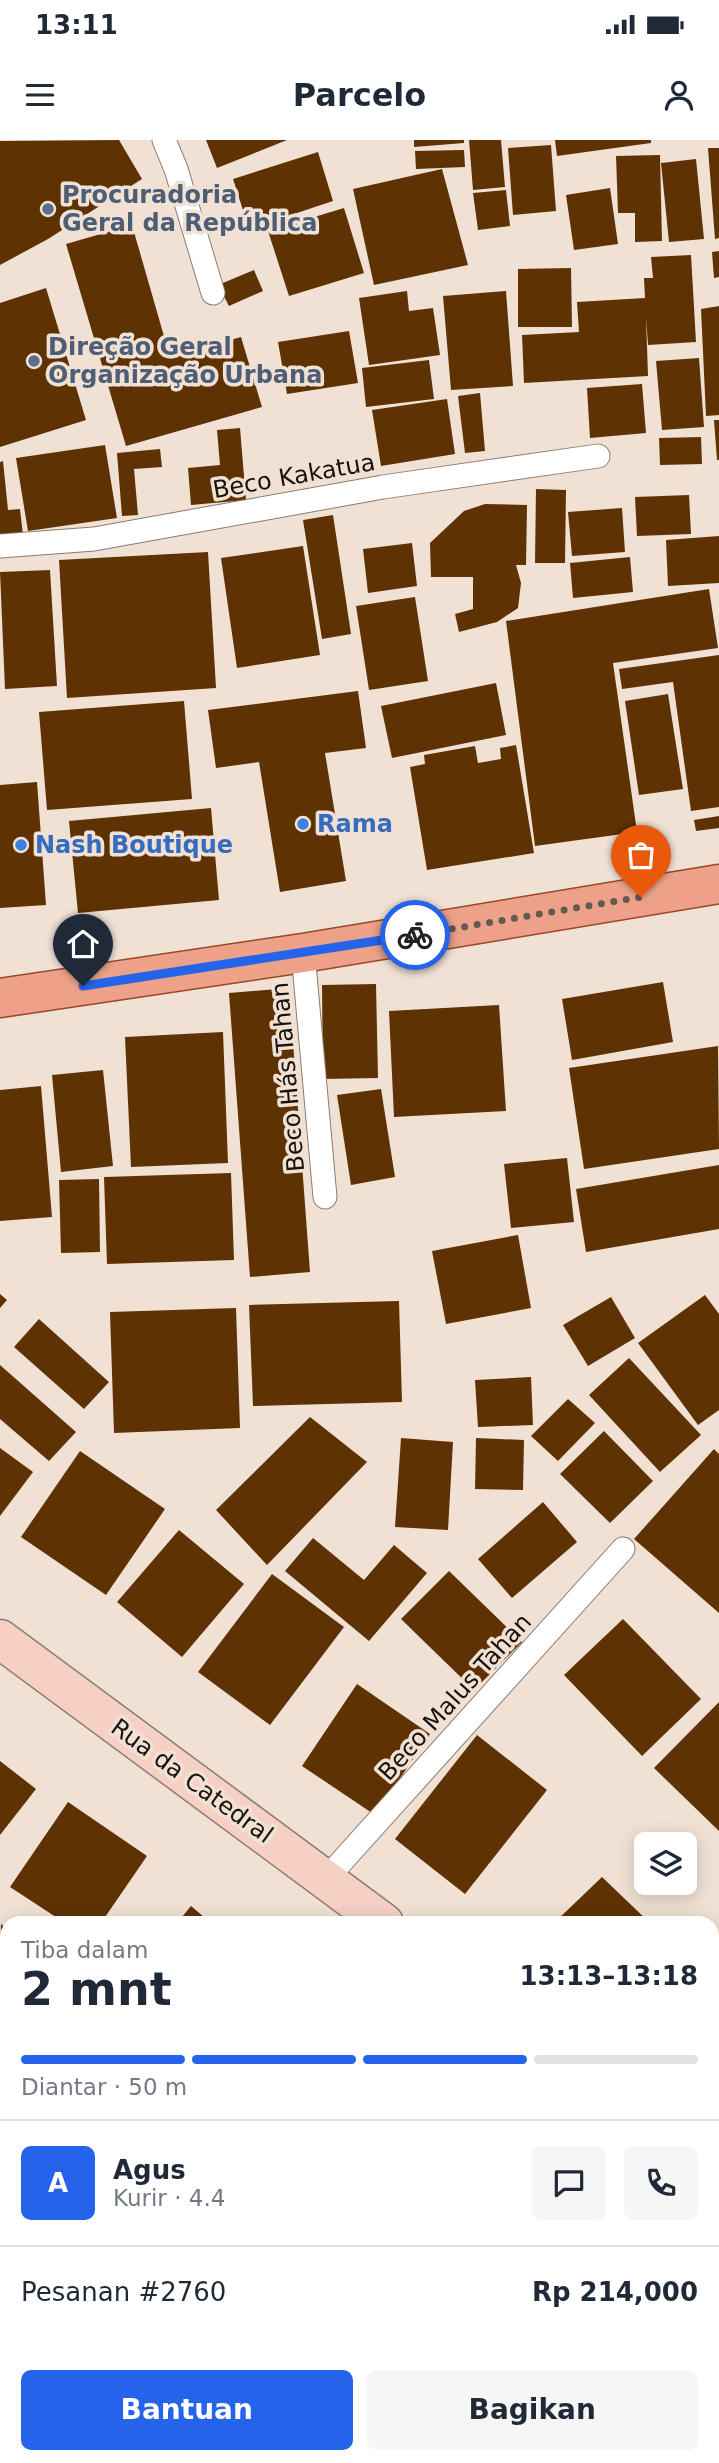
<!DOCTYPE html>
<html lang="id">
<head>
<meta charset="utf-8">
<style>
  body { margin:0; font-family:"DejaVu Sans",sans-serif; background:#f6f6f7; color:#1f2937; height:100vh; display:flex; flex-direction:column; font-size:26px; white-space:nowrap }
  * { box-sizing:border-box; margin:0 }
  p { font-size:23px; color:#747a83 }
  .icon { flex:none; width:38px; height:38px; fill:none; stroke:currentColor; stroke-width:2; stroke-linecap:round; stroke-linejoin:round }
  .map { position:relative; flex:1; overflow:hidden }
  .side { position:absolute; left:0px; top:1776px; width:719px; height:548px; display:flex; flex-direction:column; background:#fff; border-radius:21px 21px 0 0; box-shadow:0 4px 18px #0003 }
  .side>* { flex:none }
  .controls { position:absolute; left:634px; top:1692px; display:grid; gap:14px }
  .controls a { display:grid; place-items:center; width:63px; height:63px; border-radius:10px; background:#fff; box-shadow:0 4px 18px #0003; font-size:35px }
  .pin { position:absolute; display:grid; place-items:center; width:60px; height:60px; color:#fff; margin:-72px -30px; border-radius:50% 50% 50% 0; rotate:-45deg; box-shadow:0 0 7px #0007 }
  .pin .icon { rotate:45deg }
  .courier { position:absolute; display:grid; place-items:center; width:70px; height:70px; margin:-35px; border:5px solid #2563eb; border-radius:50%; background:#fff; color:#222; box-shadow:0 2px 9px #0007 }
  .headline em { font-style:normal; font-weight:600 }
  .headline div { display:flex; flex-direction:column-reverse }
  .headline { display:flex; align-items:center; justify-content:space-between; height:119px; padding:0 21px }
  h1 { font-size:46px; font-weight:600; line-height:52px }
  .bar { display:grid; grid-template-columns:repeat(4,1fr); gap:10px 7px; align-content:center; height:84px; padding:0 21px }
  .bar i { height:9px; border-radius:5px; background:#e0e1e3 }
  .bar .selected { background:#2563eb }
  .bar p { grid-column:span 4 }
  .line { display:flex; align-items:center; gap:18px; padding:0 21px; border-top:2px solid #e0e1e3 }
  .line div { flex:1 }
  .round { display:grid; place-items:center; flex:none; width:74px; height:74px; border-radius:10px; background:#f6f6f7 }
  .action { display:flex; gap:14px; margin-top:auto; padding:14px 21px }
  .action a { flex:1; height:80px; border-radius:10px; background:#2563eb; color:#fff; font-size:28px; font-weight:600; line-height:80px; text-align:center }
  .action a+a { background:#f6f6f7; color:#1f2937 }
  .status { display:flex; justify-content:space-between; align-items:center; height:49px; padding:0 35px; background:#fff; direction:ltr }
  .status svg { height:19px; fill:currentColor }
  header { display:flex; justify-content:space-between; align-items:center; height:91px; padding:0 21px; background:#fff; font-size:32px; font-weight:600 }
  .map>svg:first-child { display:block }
  .building { fill:#5e3203 }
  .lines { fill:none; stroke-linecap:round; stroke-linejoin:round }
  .service-casing { stroke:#8a7c71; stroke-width:25 }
  .minor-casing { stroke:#8a7c71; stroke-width:41 }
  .secondary-casing { stroke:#8a7c71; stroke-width:41 }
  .primary-casing { stroke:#9a4729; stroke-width:41 }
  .service { stroke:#fff; stroke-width:23 }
  .minor { stroke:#fff; stroke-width:38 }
  .secondary { stroke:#f6d0c3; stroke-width:38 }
  .primary { stroke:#eca188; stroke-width:38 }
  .done { stroke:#645a54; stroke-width:7; stroke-dasharray:0 12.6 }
  .route { stroke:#2563eb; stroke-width:9 }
  .service-dot { fill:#5c6f8a; stroke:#f1e1d5; stroke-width:2.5 }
  .shop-dot { fill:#3f7fe0; stroke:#f1e1d5; stroke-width:2.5 }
  .labels { text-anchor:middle; stroke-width:7; stroke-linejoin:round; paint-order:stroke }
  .service-label { font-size:24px; font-weight:bold; fill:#4e5e75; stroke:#f1e1d5; text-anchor:start }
  .street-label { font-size:24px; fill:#18120e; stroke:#f1e1d5 }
  .shop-label { font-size:24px; font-weight:bold; fill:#366cbe; stroke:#f1e1d5; text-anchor:start }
</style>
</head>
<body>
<div class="status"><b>13:11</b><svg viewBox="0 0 49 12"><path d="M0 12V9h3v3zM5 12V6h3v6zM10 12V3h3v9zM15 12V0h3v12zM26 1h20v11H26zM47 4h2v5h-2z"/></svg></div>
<header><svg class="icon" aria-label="menu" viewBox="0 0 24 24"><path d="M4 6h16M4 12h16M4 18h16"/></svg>Parcelo<svg class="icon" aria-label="person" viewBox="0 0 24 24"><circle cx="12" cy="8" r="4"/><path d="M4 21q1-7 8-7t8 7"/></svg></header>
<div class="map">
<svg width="719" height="2323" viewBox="0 0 719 2323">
  <rect width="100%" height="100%" fill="#f1e1d5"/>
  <path class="building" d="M119,0L142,39L48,99L0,125V1Z
    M206,0H287L217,28Z
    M414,0H464V3L414,7Z
    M469,0H501L505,47L473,50Z
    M555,0H651V3L557,16Z
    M551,5L556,71L513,75L508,8Z
    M708,8H719V98L715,99Z
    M464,10L465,27L416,29L415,11Z
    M318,12L333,61L249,89L233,39Z
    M660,15L662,101L635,102V73H618L616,16Z
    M696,19L704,99L669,102L661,23Z
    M442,29L468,125L374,145L353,49Z
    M610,48L618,104L574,110L566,55Z
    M506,50L510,86L478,90L473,53Z
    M344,68L364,133L289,156L268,91Z
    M132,85L170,217L241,197L262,267L126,306L66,104Z
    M719,111V137L714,138L712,112Z
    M691,115L696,202L648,205L646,176L648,236L524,243L522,195L579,192L577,162L645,158L644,138H653L651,117Z
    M571,128L572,187H518V129Z
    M254,130L263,151L229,166L218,145Z
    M46,148L86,280L0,307V163Z
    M407,151L409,171L433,168L440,215L369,225L359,158Z
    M506,151L513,246L451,250L443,156Z
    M719,166V275L706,276L701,169Z
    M349,191L358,243L287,254L278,202Z
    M699,218L704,287L662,290L656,221Z
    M429,220L434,259L366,267L362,228Z
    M642,244L646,293L590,298L587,248Z
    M480,253L485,311L465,313L458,256Z
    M447,259L455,314L381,326L372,270Z
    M714,280H719V320H717Z
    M240,288L246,360L191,365L188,328L220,325L217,290Z
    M701,297L702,324L660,325L659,298Z
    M105,305L117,378L28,391L16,318Z
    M160,309L162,327L134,329L138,375L122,376L117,313Z
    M3,321L8,370L20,369L23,395L0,396V322Z
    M536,349L566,350L565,423H535Z
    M689,355L691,394L637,396L635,357Z
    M485,364L527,365L526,425H516L521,443L518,468L497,482L459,492L455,474L473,469V437H431L430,403L464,371Z
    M622,368L625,412L572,416L568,372Z
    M333,375L351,494L322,499L303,380Z
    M719,396V443L668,446L666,400Z
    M412,403L417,446L368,453L363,409Z
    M303,406L320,515L237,528L221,418Z
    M208,412L216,548L67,558L59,420Z
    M630,417L633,452L573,458L570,423Z
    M50,430L57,546L5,549L0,432Z
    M709,449L718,508L613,523L637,692L535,706L506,481Z
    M415,457L428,541L369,550L356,466Z
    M719,515V667L691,671L673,542L622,549L619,529Z
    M496,543L506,595L392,618L381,566Z
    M358,551L366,608L325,613L346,741L280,752L259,622L216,628L208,570Z
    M668,554L683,649L639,655L625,561Z
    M184,561L192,659L47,670L39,572Z
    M516,605L534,713L427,730L410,627L425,624L424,615L475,606L478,623L501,619L500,608Z
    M37,642L46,765L0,768V645Z
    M211,668L219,760L78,773L69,681Z
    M719,676V688L696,691L694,680Z
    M663,842L673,902L572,920L562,859Z
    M376,844L378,938L323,939L322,845Z
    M289,848L310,1132L250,1137L229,853Z
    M499,865L506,971L394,977L389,871Z
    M223,892L228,1023L131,1027L125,897Z
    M718,906L719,1009L584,1029L569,928Z
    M103,930L113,1026L61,1032L52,935Z
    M41,946L52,1077L0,1081V950Z
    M381,949L395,1037L351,1045L337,955Z
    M567,1018L574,1082L511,1088L504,1024Z
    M719,1025V1089L586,1112L576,1049Z
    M231,1033L234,1120L107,1124L104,1037Z
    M99,1039L100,1112L61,1113L59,1040Z
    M518,1095L531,1168L446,1184L432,1111Z
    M0,1154L7,1160L0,1168Z
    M705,1155L719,1174V1270L698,1285L638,1203Z
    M611,1157L635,1198L588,1226L563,1185Z
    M399,1161L402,1262L253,1266L249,1165Z
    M236,1168L240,1288L114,1293L110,1172Z
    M39,1179L109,1242L84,1269L14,1207Z
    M629,1218L701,1295L660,1332L589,1255Z
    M0,1225L76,1292L49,1321L0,1279Z
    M531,1237L533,1285L478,1287L475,1240Z
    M568,1259L595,1283L558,1321L531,1296Z
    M310,1277L367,1322L267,1425L216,1370Z
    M604,1291L653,1341L610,1383L560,1334Z
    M401,1298L453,1302L448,1390L395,1387Z
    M476,1298L524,1300L523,1350L475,1349Z
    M0,1308L33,1332L0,1376Z
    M714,1309L719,1314V1473L634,1399Z
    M80,1311L165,1369L106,1455L21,1397Z
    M543,1362L577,1402L512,1458L478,1419Z
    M179,1390L244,1444L182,1517L117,1462Z
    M313,1398L364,1440L394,1405L427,1433L369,1501L285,1431Z
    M449,1431L522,1502L474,1550L401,1479Z
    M272,1434L344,1487L270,1585L198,1532Z
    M623,1479L701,1559L642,1616L564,1535Z
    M357,1544L430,1594L375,1675L302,1626Z
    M719,1562V1691L654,1628Z
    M477,1595L547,1650L465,1754L395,1699Z
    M0,1621L36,1649L0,1695Z
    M68,1662L147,1716L101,1783H65L10,1747Z
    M602,1737L650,1783H554Z
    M191,1766L211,1783H177Z
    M1,1784L7,1789V1843L0,1837Z
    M0,1845L7,1851V1904L0,1912Z
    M7,1919V1959L0,1954V1928Z
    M7,2064V2131L0,2141V2074Z
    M5,2145L7,2257L0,2267V2152Z
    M719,2184V2280L712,2276V2194Z
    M712,2284L719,2289V2308L709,2323H700L691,2317H712Z
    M11,2317H73L85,2323H8Z
    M198,2317H229L224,2323H205Z
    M239,2317H291L294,2319L291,2323H235Z
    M311,2317H374L383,2323H307Z
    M547,2317H608L603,2323H542Z
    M650,2317H666L675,2323H646Z"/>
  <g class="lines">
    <g class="service-casing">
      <path id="service" d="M164,0L176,29L213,153
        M0,406L94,399L383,347L598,316
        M303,813L325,1057
        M325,1740L623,1409"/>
    </g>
    <g class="minor-casing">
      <path id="minor" d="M712,1860L719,1853
        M0,1993L7,1998
        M425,2317L433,2323"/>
    </g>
    <g class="secondary-casing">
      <path id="secondary" d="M0,1499L384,1783
        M712,2032L719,2037"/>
    </g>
    <g class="primary-casing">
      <path id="primary" d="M0,858L303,813L719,744"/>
    </g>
    <use href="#service" class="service"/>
    <use href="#minor" class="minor"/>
    <use href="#secondary" class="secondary"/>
    <use href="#primary" class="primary"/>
  </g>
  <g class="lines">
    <path class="done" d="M415,795L641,757"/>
    <path class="route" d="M83,846L415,795"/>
  </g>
  <g class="service-dot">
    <circle cx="48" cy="69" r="7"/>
    <circle cx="34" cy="221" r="7"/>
  </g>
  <g class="shop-dot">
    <circle cx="303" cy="684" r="7"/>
    <circle cx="21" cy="705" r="7"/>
  </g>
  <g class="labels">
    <g class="service-label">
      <text x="62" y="63">Procuradoria<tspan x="62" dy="28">Geral da República</tspan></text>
      <text x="48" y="215">Direção Geral<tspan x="48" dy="28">Organização Urbana</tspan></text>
    </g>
    <g class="street-label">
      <text transform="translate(294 336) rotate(-10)" y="8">Beco Kakatua</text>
      <text transform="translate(288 937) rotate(-95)" y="8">Beco Hás Tahan</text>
      <text transform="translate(455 1557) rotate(-48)" y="8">Beco Malus Tahan</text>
      <text transform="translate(192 1641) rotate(36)" y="8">Rua da Catedral</text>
    </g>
    <g class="shop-label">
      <text x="317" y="692">Rama</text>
      <text x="35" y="713">Nash Boutique</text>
    </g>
  </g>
</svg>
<div class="controls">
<a><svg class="icon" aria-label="layers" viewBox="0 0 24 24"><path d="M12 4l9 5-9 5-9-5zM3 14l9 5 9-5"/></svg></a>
</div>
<div class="pin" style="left:641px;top:757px;background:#ea580c"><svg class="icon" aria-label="bag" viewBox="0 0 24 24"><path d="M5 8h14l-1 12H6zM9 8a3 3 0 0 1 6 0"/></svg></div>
<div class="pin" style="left:83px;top:846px;background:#1f2937"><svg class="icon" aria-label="home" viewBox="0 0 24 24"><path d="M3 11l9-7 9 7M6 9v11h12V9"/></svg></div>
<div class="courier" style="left:415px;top:795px"><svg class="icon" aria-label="bike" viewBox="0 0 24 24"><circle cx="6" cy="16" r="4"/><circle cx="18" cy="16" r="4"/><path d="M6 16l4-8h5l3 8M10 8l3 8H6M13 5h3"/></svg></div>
<section class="side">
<div class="headline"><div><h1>2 mnt</h1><p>Tiba dalam</p></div><em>13:13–13:18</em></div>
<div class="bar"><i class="selected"></i><i class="selected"></i><i class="selected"></i><i></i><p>Diantar · 50 m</p></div>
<div class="line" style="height:126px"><b class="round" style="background:#2563eb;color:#fff">A</b><div><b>Agus</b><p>Kurir · 4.4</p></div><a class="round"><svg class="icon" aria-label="chat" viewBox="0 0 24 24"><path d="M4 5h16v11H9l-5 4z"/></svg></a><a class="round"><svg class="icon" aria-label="phone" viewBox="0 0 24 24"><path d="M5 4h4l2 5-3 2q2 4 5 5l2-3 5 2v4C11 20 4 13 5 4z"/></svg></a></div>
<div class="line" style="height:91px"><div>Pesanan #2760</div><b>Rp 214,000</b></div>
<div class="action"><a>Bantuan</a><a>Bagikan</a></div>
</section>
</div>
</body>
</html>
